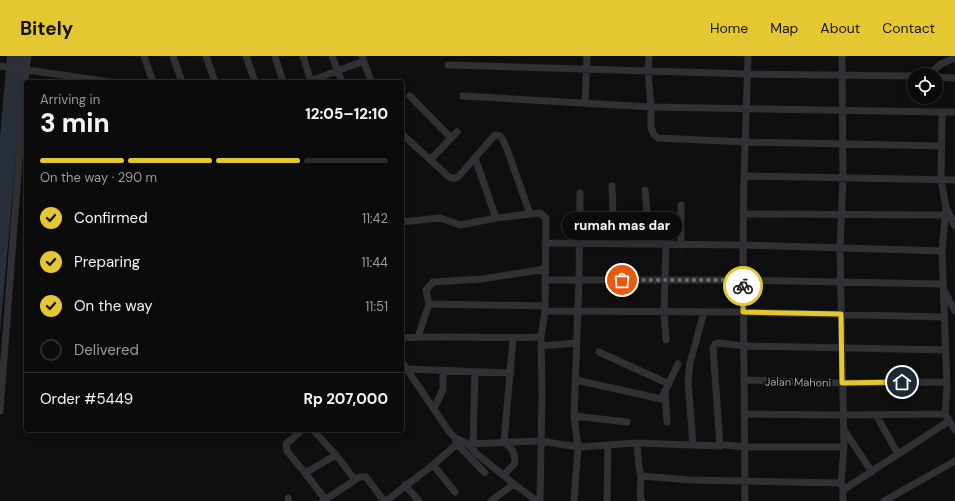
<!DOCTYPE html>
<html lang="en">
<head>
<meta charset="utf-8">
<style>
  body { margin:0; font-family:"DM Sans",sans-serif; background:#19191a; color:#f1f3f6; height:100vh; display:flex; flex-direction:column; font-size:15px; white-space:nowrap }
  * { box-sizing:border-box; margin:0 }
  p { font-size:13px; color:#9a9b9d }
  .icon { flex:none; width:22px; height:22px; fill:none; stroke:currentColor; stroke-width:2; stroke-linecap:round; stroke-linejoin:round }
  .map { position:relative; flex:1; overflow:hidden }
  .panel { position:absolute; left:24px; top:24px; width:380px; height:352px; display:flex; flex-direction:column; background:#0b0b0c; border-radius:4px; box-shadow:0 2px 10px #0003,0 0 0 1px #2b2b2d }
  .panel>* { flex:none }
  .tools { position:absolute; left:907px; top:12px; display:grid; gap:8px }
  .tools a { display:grid; place-items:center; width:36px; height:36px; border-radius:50%; background:#0b0b0c; box-shadow:0 2px 10px #0003,0 0 0 1px #2b2b2d; font-size:20px }
  .pin { position:absolute; display:grid; place-items:center; width:34px; height:34px; color:#fff; margin:-17px; border:2px solid #fff; border-radius:50%; box-shadow:0 1px 4px #0007 }
  .courier { position:absolute; display:grid; place-items:center; width:40px; height:40px; margin:-20px; border:3px solid #e5c732; border-radius:50%; background:#fff; color:#222; box-shadow:0 1px 5px #0007 }
  .bubble { position:absolute; height:28px; border-radius:14px; background:#0b0b0c; box-shadow:0 2px 10px #0003,0 0 0 1px #2b2b2d; font-size:13px; font-weight:800; line-height:28px; text-align:center }
  .overview em { font-style:normal; font-weight:800 }
  .overview div { display:flex; flex-direction:column-reverse }
  .overview { display:flex; align-items:center; justify-content:space-between; height:68px; padding:0 16px }
  h1 { font-size:26px; font-weight:800; line-height:30px }
  .bar { display:grid; grid-template-columns:repeat(4,1fr); gap:6px 4px; align-content:center; height:48px; padding:0 16px }
  .bar i { height:5px; border-radius:3px; background:#2b2b2d }
  .bar .on { background:#e5c732 }
  .bar p { grid-column:span 4 }
  .line { display:flex; align-items:center; gap:10px; padding:0 16px; border-top:1px solid #2b2b2d }
  .line div { flex:1 }
  ol { padding:0 16px; list-style:none }
  li { display:flex; align-items:center; gap:12px; height:44px }
  li p { margin-inline-start:auto }
  li .icon { padding:4px; border-radius:50%; background:#e5c732; color:#111; stroke-width:4 }
  li:last-child { color:#9a9b9d }
  li i { width:22px; height:22px; border:2px solid #2b2b2d; border-radius:50% }
  header { display:flex; align-items:center; gap:24px; box-sizing:border-box; height:56px; padding:0 20px; background:#e5c732; color:#111 }
  header strong { font-size:19px }
  nav { display:flex; gap:22px; margin-inline-start:auto; font-size:14px }
  .map>svg:first-child { display:block }
  .water { fill:#292f38 }
  .lines { fill:none; stroke-linecap:round; stroke-linejoin:round }
  .minor { stroke:#303035; stroke-width:7 }
  .done { stroke:#6e6f78; stroke-width:4; stroke-dasharray:0 7.2 }
  .route { stroke:#e5c732; stroke-width:5 }
  .labels { text-anchor:middle; stroke-width:3.5; stroke-linejoin:round; paint-order:stroke }
  .street-label { font-size:11px; fill:#a1a3b0; stroke:#0a0a0b }
</style>
</head>
<body>
<header>
<strong>Bitely</strong>
<nav><a>Home</a><a>Map</a><a>About</a><a>Contact</a></nav>
</header>
<div class="map">
<svg width="955" height="445" viewBox="0 0 955 445">
  <rect width="100%" height="100%" fill="#0f0f10"/>
  <path class="water" d="M7,0H25L0,277V82Z"/>
  <g class="lines">
    <path class="minor" d="M144,0L153,26
      M173,0L182,26
      M206,0L215,26
      M246,0L255,26
      M275,0L283,26
      M303,0L311,26
      M332,0L342,26
      M362,0L371,25
      M649,0L648,15L651,51V72L654,79L658,82L745,86L941,90
      M842,0L843,122L840,192L844,391L841,427L843,434V445
      M448,9L747,18L914,20
      M0,10L110,26
      M928,19L941,8L955,2
      M936,21L955,22
      M307,26L364,5
      M410,40L451,82
      M463,40L651,51L942,56
      M585,46L587,0
      M955,56H942L941,124L946,151L942,195L947,331L945,358L955,374
      M402,78L449,121C454,123 455,123 459,120L495,79L500,80L503,84L507,93L530,158
      M475,102L496,162L540,157L546,162L545,255L541,281L542,338L540,445
      M430,104L457,76
      M744,120L955,124
      M612,130L614,188
      M645,134L650,188
      M947,153L955,170
      M743,158L945,159
      M402,166L440,162L460,169L496,162
      M545,187L743,189L942,195
      M666,188L664,256L666,284
      M681,189V149
      M545,224H743L943,228
      M944,234L955,255
      M429,248L426,234L433,226L482,223L545,213
      M545,255L743,256L944,261
      M418,281L429,248L545,250
      M402,282C448,279 495,283 541,281
      M541,290L577,287
      M599,296L669,328
      M402,306L448,374L455,382L468,388L477,398L514,428L537,445
      M408,313L511,317
      M576,324L661,343L678,308
      M744,324L842,327L947,326
      M665,336L667,366
      M434,353L443,333V315
      M0,355L26,14L28,0
      M744,358L843,359L945,358
      M876,359L898,398
      M574,360L627,366
      M302,374L286,388L287,395L305,417
      M313,374L336,399L355,424L323,445
      M844,374L872,416
      M637,387L639,412L641,420L690,424L841,427
      M457,388L485,417
      M468,388L540,385L578,391L637,387L720,390L713,292L715,288L719,287L744,290L946,294
      M473,388L475,316
      M693,389L688,325L690,307L704,256
      M726,389L745,391H844
      M433,409L455,436
      M504,419L515,407C515,397 513,393 504,386L513,282
      M641,420L640,440L642,445
      M355,424L359,421H366L384,445
      M405,429L419,445
      M843,434L949,365
      M288,442L289,445
      M325,443L305,417L336,399
      M386,445L433,409L457,388L455,382
      M491,445L514,428
      M574,445L578,391L574,360L579,224L580,137
      M607,445L608,389
      M745,445L743,189L744,120L748,0
      M884,445L955,405"/>
  </g>
  <g class="lines">
    <path class="done" d="M622,224H743V230"/>
    <path class="route" d="M743,230V256L841,258L842,327L902,326"/>
  </g>
  <g class="labels">
    <g class="street-label">
      <text transform="translate(798 326) rotate(1)" y="4">Jalan Mahoni</text>
    </g>
  </g>
</svg>
<div class="tools">
<a><svg class="icon" aria-label="locate" viewBox="0 0 24 24"><circle cx="12" cy="12" r="6"/><path d="M12 2v4M12 18v4M2 12h4M18 12h4"/></svg></a>
</div>
<div class="pin" style="left:622px;top:224px;background:#ea580c"><svg class="icon" aria-label="bag" viewBox="0 0 24 24"><path d="M5 8h14l-1 12H6zM9 8a3 3 0 0 1 6 0"/></svg></div>
<div class="pin" style="left:902px;top:326px;background:#1f2937"><svg class="icon" aria-label="home" viewBox="0 0 24 24"><path d="M3 11l9-7 9 7M6 9v11h12V9"/></svg></div>
<div class="courier" style="left:743px;top:230px"><svg class="icon" aria-label="bike" viewBox="0 0 24 24"><circle cx="6" cy="16" r="4"/><circle cx="18" cy="16" r="4"/><path d="M6 16l4-8h5l3 8M10 8l3 8H6M13 5h3"/></svg></div>
<div class="bubble" style="left:562px;top:156px;width:120px">rumah mas dar</div>
<section class="panel">
<div class="overview"><div><h1>3 min</h1><p>Arriving in</p></div><em>12:05–12:10</em></div>
<div class="bar"><i class="on"></i><i class="on"></i><i class="on"></i><i></i><p>On the way · 290 m</p></div>
<ol>
<li><svg class="icon" aria-label="check" viewBox="0 0 24 24"><path d="M5 12l5 5 9-10"/></svg>Confirmed<p>11:42</p></li>
<li><svg class="icon" aria-label="check" viewBox="0 0 24 24"><path d="M5 12l5 5 9-10"/></svg>Preparing<p>11:44</p></li>
<li><svg class="icon" aria-label="check" viewBox="0 0 24 24"><path d="M5 12l5 5 9-10"/></svg>On the way<p>11:51</p></li>
<li><i></i>Delivered</li>
</ol>
<div class="line" style="height:52px"><div>Order #5449</div><b>Rp 207,000</b></div>
</section>
</div>
</body>
</html>
